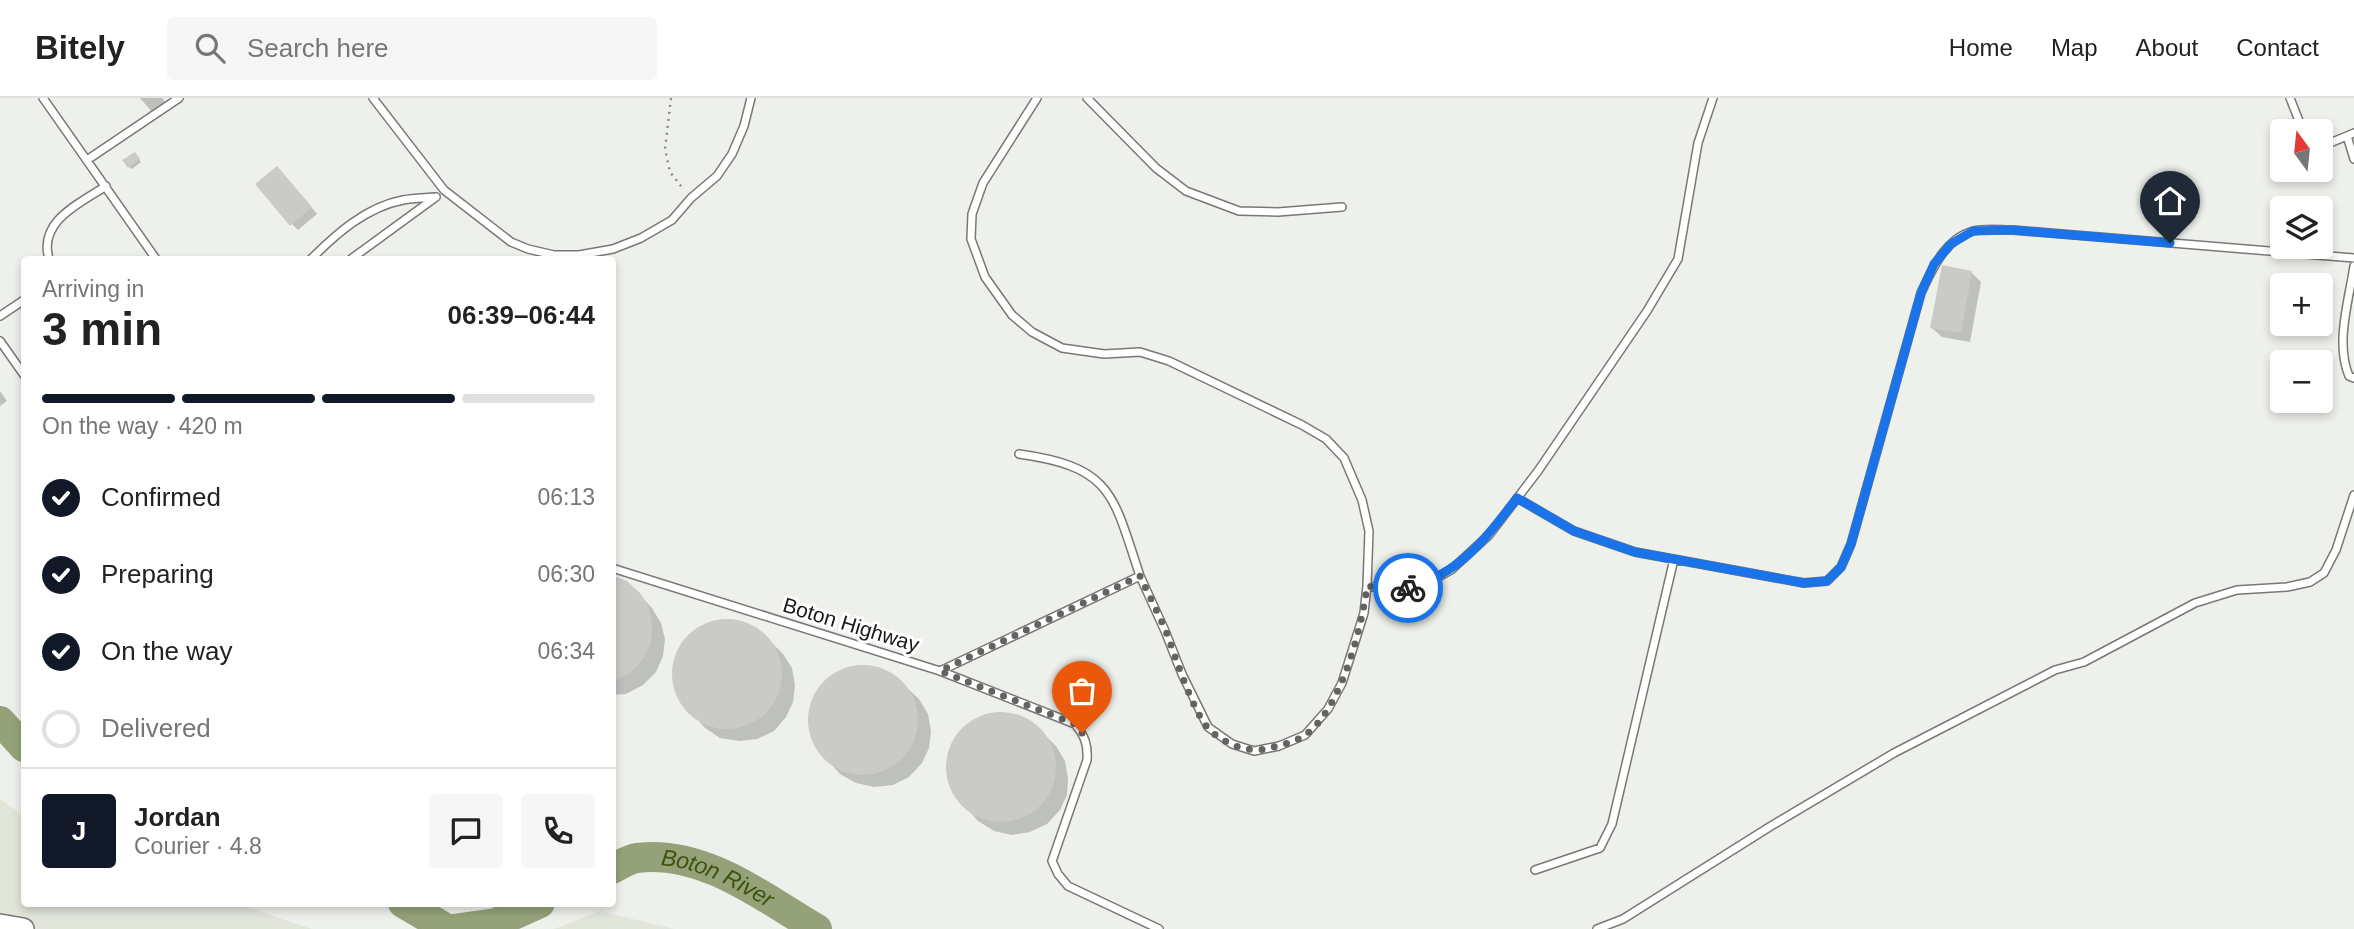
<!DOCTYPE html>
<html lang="en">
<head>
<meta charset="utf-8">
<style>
  body { margin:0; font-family:Arial,sans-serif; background:#f6f6f6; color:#222; height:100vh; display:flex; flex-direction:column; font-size:26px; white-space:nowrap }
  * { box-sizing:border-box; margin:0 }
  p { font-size:23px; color:#767676 }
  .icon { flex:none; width:38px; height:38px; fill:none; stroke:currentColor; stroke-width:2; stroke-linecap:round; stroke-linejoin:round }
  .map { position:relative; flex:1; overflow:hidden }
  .sheet { position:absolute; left:21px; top:158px; width:595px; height:651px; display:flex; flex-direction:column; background:#fff; border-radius:7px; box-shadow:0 4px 10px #0003 }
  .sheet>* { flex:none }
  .needle { width:46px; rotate:345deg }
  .buttons { position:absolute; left:2270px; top:21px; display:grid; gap:14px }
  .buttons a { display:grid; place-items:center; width:63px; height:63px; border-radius:7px; background:#fff; box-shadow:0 4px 10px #0003; font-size:35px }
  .pin { position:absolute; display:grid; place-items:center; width:60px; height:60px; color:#fff; margin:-72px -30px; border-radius:50% 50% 50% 0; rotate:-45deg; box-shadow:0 0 7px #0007 }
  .pin .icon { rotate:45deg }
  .courier { position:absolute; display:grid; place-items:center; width:70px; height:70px; margin:-35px; border:5px solid #1a73e8; border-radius:50%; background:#fff; color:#222; box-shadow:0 2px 9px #0007 }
  .headline em { font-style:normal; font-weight:600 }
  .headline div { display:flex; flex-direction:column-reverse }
  .headline { display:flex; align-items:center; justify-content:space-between; height:119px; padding:0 21px }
  h1 { font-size:46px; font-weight:600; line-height:52px }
  .bar { display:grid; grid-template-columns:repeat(4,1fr); gap:10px 7px; align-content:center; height:84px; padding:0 21px }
  .bar i { height:9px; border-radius:5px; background:#e0e0e0 }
  .bar .on { background:#111827 }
  .bar p { grid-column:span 4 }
  .line { display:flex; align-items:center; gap:18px; padding:0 21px; border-top:2px solid #e0e0e0 }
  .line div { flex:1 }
  .round { display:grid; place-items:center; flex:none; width:74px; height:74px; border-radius:7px; background:#f6f6f6 }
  ol { padding:0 21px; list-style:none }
  li { display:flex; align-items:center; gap:21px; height:77px }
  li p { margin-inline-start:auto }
  li .icon { padding:7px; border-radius:50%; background:#111827; color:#fff; stroke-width:4 }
  li:last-child { color:#767676 }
  li i { width:38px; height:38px; border:4px solid #e0e0e0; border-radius:50% }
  header { display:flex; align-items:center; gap:42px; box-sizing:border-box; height:98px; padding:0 35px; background:#fff; border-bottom:2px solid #e0e0e0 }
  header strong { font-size:33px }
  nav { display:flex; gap:38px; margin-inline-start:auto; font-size:24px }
  .search { width:490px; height:63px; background:#f6f6f6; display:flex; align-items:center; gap:18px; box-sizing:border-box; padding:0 24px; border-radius:7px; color:#767676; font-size:26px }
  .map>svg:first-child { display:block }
  .built { fill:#e1e5da }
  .shadow { fill:#0003 }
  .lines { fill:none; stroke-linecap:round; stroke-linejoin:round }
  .river { stroke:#95a279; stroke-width:30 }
  .building { fill:#cacbc7 }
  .lane-casing { stroke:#777975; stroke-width:10 }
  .secondary-casing { stroke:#777975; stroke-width:24 }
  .path { stroke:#8b8d89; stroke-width:2.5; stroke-dasharray:2 5; stroke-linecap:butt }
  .lane { stroke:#fff; stroke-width:7 }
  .secondary { stroke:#fff; stroke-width:21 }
  .done { stroke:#636461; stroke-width:7; stroke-dasharray:0 12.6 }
  .route { stroke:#1a73e8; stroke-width:9 }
  .labels { text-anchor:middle; stroke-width:6; stroke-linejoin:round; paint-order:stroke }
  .street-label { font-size:21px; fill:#181917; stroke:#fff }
  .water-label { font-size:23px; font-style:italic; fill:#41510f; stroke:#fff }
</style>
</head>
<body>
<header>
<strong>Bitely</strong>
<div class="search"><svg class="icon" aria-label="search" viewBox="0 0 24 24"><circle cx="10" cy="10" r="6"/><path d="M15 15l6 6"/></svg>Search here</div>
<nav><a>Home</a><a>Map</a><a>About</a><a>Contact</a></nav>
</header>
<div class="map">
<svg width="2354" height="831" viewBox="0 0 2354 831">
  <rect width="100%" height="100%" fill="#eef0eb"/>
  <path class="built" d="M0,701L24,718V805H234L312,831H0Z
    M600,813L674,831H554Z"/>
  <path class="shadow" d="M140,0H162L166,5L153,15Z
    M137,58L141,64L132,71L129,69Z
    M283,76L317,116L298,132L292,126Z
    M1971,174L1981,184L1970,244L1942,239L1932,230Z
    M0,293L7,303L0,308Z
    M612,479L639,496L652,510L661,525L665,541L663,558L656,574L643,587L626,596L612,597Z
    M724,522L741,524L757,530L783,556L792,570L795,587L793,604L786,619L774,633L757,641L739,643L720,640L705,630L680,602L674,584V566L680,549L692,535L707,526Z
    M859,568L877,569L892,576L919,601L928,616L931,633L929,650L922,665L909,679L893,687L874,689L856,685L840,676L815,648L809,630L810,612L816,595L828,581L843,572Z
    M997,615L1014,616L1030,623L1056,648L1065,663L1068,680L1067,697L1060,712L1047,726L1030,734L1012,737L994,733L978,723L953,695L947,677V659L954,642L966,627L980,619Z"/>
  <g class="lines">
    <g class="river">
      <path d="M0,623L24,649"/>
      <path id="s1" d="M612,771C620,767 629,761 637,760C703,751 764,800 817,831"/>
      <path d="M403,805L447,831"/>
      <path d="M453,831L496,825L540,805"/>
    </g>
  </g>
  <path class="building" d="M135,54L140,61L128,70L122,62Z
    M277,68L312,109L290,128L255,86Z
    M1942,167L1972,173L1961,235L1930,230Z
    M612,477L627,483L640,495L649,510L652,527L651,545L643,561L630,575L612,584Z
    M672 576a55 55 0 1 1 110 0a55 55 0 1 1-110 0Z
    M808 622a55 55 0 1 1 110 0a55 55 0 1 1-110 0Z
    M946 669a55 55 0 1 1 110 0a55 55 0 1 1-110 0Z"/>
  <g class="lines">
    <g class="lane-casing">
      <path id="lane" d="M43,0L156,161
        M373,0L444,92L511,144L528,151L554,157H579L613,151L641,140L672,122L691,100L717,78L732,56L744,28L751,0
        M1087,0L1156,70L1186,93L1239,113L1278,114L1342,109
        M2290,0L2303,33
        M2347,38L2354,61
        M2320,41L2330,45L2354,35
        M87,62L179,0
        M49,161C38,123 79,106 106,88
        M311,161C336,136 366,109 403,102C414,100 425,100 436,99
        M351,161L436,99
        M2354,168C2349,202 2335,245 2349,278L2354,280
        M0,218L24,202
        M0,243L24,277
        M1019,356C1113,369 1113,397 1140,478
        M1517,400L1574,433L1635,454L1804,485L1827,483L1841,469L1851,446L1921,195C1932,171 1945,141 1973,133C1985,130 2001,132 2013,132L2354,160
        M612,470L940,573L1075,626C1085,638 1088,647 1087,662L1052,763L1058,776L1068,788L1159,831
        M1367,488L1402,492L1428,485L1451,472L1489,437L1538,373L1647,213L1678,161L1698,45L1713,0
        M940,573L1140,478L1165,533L1182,576L1208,629L1232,646L1254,653L1279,648L1305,637L1328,611L1342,585L1364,515L1367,488L1369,433L1362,402L1344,360L1326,341L1302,327L1169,263L1140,254L1104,256L1062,250L1032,234L1012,217L985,179L971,141L972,116L983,85L1037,0
        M1535,772L1600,750L1612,726L1674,461
        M1597,831L1623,821L1771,728L1894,655L2055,572L2084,564L2195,505L2237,492L2287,489L2310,484L2324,475L2336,452L2354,397"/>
    </g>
    <g class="secondary-casing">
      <path id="secondary" d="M0,827L23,831"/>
    </g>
    <path class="path" d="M671,0L665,51L670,74L684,92"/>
    <use href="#lane" class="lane"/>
    <use href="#secondary" class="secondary"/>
  </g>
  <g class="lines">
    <path class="done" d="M1082,635L1075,626L940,573L1140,478C1149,497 1159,517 1167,536C1176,561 1192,610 1207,629C1220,644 1246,655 1265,651C1277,648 1294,645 1305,637C1341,612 1362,529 1367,488L1402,492L1408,490"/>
    <path class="route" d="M1408,490C1459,476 1486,441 1517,400L1574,433L1635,454L1804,485L1827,483L1841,469L1851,446L1921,195L1934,166L1951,146L1973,133L2012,132L2170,145"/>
  </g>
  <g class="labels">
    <g class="street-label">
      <text transform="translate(851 527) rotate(17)" y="7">Boton Highway</text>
    </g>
    <g class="water-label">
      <text dy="8" stroke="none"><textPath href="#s1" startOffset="112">Boton River</textPath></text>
    </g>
  </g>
</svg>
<div class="buttons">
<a><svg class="needle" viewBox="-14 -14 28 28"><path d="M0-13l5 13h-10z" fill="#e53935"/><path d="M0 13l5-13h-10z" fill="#767676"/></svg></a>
<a><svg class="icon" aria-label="layers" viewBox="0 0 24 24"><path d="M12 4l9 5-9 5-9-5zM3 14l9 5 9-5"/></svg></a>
<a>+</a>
<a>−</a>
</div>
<div class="pin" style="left:1082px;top:635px;background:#ea580c"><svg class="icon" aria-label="bag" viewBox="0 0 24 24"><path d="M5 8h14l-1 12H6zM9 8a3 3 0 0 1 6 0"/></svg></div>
<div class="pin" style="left:2170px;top:145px;background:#1f2937"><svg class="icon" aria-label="home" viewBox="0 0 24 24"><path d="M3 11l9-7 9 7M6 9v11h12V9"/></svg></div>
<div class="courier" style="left:1408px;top:490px"><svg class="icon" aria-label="bike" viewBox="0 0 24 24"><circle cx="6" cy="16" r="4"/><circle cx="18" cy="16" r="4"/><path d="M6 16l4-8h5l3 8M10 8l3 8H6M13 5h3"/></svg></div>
<section class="sheet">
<div class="headline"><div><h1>3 min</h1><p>Arriving in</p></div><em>06:39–06:44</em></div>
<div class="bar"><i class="on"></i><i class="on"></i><i class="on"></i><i></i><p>On the way · 420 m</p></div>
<ol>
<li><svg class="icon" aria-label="check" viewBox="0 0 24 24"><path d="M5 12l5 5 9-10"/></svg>Confirmed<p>06:13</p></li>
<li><svg class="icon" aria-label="check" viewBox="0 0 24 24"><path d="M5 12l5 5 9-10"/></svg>Preparing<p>06:30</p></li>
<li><svg class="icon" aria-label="check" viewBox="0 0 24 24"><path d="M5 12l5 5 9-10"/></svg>On the way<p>06:34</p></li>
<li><i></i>Delivered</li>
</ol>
<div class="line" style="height:126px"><b class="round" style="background:#111827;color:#fff">J</b><div><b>Jordan</b><p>Courier · 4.8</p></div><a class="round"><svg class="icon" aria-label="chat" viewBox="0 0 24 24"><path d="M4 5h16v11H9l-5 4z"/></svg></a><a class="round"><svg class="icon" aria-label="phone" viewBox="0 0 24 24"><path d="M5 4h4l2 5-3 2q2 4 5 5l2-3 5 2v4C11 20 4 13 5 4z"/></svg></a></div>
</section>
</div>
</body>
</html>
